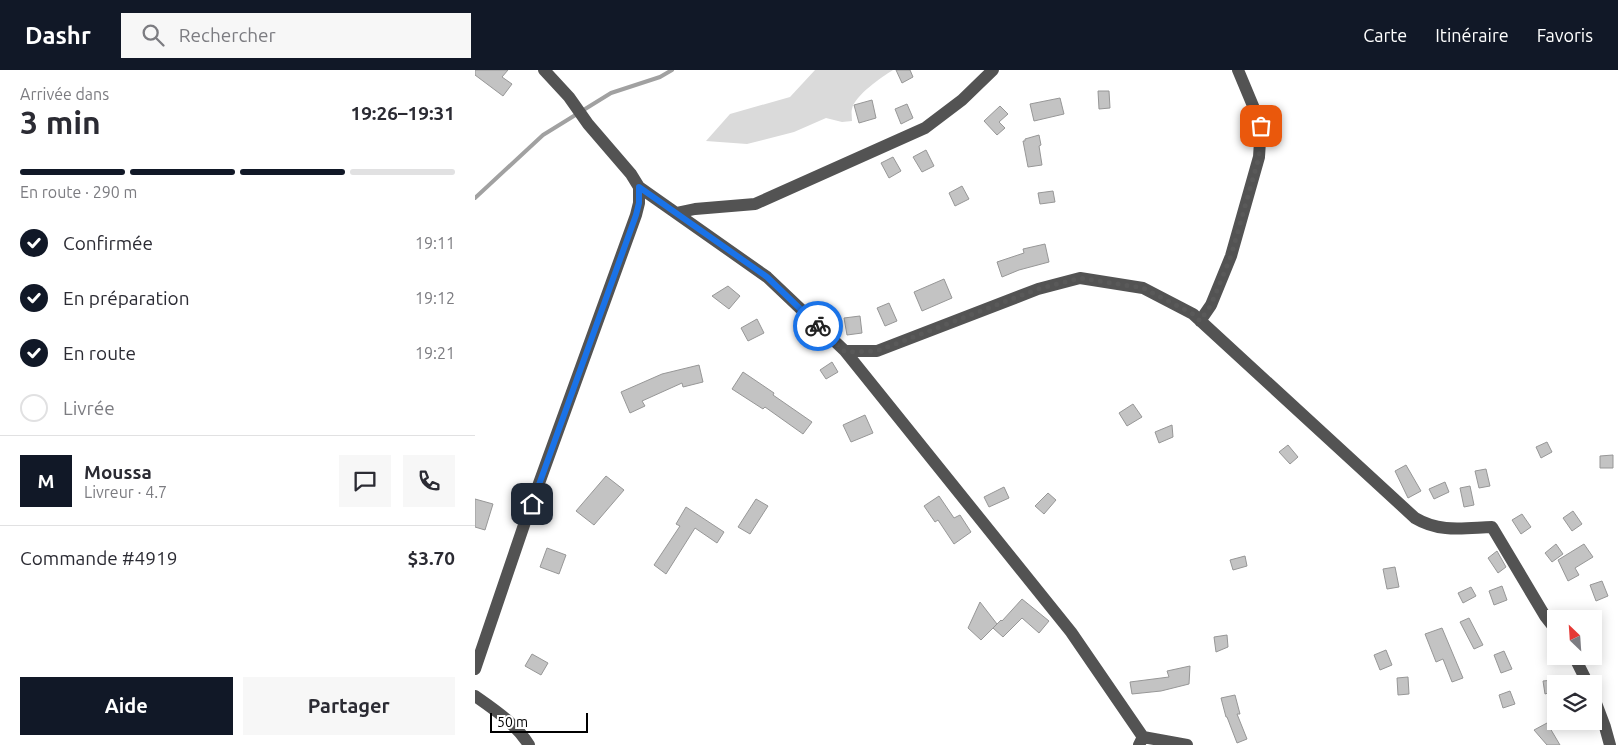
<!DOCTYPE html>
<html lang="fr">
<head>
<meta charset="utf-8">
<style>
  body { margin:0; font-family:Ubuntu,sans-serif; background:#f7f7f7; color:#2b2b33; height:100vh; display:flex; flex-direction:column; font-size:19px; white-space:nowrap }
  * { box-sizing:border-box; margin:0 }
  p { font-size:16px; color:#7c7c81 }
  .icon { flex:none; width:28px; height:28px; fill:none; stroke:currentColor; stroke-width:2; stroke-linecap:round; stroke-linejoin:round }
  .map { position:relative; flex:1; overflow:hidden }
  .drawer { display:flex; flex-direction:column; background:#fff; width:475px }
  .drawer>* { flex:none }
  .needle { width:32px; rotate:335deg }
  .fabs { position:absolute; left:1072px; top:540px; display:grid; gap:10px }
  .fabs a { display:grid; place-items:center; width:55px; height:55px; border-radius:0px; background:#fff; box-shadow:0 2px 12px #0003; font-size:25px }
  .scale { position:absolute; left:15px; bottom:12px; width:98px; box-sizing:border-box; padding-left:5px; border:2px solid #000; border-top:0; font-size:14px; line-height:18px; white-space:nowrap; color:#000; -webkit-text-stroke:4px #fff; paint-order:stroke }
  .pin { position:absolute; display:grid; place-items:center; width:42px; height:42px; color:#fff; margin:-21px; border-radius:10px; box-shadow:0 2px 8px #0006 }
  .courier { position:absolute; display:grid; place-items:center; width:50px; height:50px; margin:-25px; border:4px solid #1a73e8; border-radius:50%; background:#fff; color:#222; box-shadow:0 1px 6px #0007 }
  .summary em { font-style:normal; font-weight:700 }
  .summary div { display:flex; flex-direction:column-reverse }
  .summary { display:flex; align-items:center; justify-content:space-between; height:85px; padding:0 20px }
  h1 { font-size:32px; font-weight:700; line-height:38px }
  .bar { display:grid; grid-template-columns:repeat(4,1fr); gap:8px 5px; align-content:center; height:60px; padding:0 20px }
  .bar i { height:6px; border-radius:4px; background:#e1e1e2 }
  .bar .on { background:#111827 }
  .bar p { grid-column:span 4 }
  .line { display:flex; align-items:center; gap:12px; padding:0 20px; border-top:1px solid #e1e1e2 }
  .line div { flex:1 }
  .round { display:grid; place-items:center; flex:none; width:52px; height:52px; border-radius:0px; background:#f7f7f7 }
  ol { padding:0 20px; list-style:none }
  li { display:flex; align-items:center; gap:15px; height:55px }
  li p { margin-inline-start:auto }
  li .icon { padding:5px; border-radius:50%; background:#111827; color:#fff; stroke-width:4 }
  li:last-child { color:#7c7c81 }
  li i { width:28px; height:28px; border:2px solid #e1e1e2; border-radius:50% }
  .primary-button { display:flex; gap:10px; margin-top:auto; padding:10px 20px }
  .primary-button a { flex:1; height:58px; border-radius:0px; background:#111827; color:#fff; font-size:20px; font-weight:700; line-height:58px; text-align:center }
  .primary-button a+a { background:#f7f7f7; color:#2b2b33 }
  header { display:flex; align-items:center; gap:30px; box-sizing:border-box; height:70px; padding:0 25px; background:#111827; color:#fff }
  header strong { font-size:24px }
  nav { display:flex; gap:28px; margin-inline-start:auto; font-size:18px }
  .search { width:350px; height:45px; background:#f7f7f7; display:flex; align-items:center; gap:12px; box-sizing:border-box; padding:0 18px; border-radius:0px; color:#7c7c81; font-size:19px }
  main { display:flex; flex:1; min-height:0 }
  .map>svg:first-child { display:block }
  .green { fill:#dadada }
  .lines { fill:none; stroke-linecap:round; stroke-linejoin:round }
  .stream { stroke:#a1a1a1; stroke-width:4 }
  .building { fill:#c3c3c3; stroke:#979797 }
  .minor { stroke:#535353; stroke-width:12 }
  .done { stroke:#595959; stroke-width:5; stroke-dasharray:0 9 }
  .route { stroke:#1a73e8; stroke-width:6 }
</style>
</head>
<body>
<header>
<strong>Dashr</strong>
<div class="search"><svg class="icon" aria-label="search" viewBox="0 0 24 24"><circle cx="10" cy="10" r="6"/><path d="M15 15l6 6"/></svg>Rechercher</div>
<nav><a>Carte</a><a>Itinéraire</a><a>Favoris</a></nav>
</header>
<main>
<section class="drawer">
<div class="summary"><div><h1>3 min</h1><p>Arrivée dans</p></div><em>19:26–19:31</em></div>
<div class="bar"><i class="on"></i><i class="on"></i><i class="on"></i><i></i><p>En route · 290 m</p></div>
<ol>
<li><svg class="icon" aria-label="check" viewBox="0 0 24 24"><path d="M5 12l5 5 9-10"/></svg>Confirmée<p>19:11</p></li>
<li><svg class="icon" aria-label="check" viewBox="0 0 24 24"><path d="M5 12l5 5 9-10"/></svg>En préparation<p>19:12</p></li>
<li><svg class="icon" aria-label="check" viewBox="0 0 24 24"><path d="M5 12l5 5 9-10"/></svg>En route<p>19:21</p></li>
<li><i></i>Livrée</li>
</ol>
<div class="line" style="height:90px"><b class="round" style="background:#111827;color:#fff">M</b><div><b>Moussa</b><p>Livreur · 4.7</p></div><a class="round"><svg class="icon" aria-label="chat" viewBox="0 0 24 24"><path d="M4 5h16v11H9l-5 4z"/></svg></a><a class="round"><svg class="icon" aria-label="phone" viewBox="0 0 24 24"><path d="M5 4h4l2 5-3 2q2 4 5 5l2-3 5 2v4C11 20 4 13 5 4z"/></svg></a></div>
<div class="line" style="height:65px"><div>Commande #4919</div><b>$3.70</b></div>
<div class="primary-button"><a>Aide</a><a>Partager</a></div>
</section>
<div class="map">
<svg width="1143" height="675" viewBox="0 0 1143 675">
  <rect width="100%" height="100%" fill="#fff"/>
  <path class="green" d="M340,0H418C407,7 380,25 377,39C376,42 377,47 377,51L367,52L351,48L319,62L272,74L231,71L255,44L315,27Z"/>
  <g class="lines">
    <path class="stream" d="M0,128L68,65L136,23L185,7L197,0"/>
  </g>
  <path class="building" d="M0,0H33L27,7L37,14L28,26L0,5Z
    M421,0H435L438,7L427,13Z
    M623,21H634L635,38L624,39Z
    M585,28L589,44L559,51L555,34Z
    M397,30L401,48L384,53L379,35Z
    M432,34L438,48L426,54L420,39Z
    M525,36L533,44L524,52L530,58L522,65L509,51Z
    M564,65L566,75L564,76L567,95L553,97L548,71H550V69Z
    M451,80L459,96L447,102L438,87Z
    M418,87L426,101L414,108L406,93Z
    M487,116L494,129L480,136L474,123Z
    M578,121L580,132L565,134L563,123Z
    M570,174L574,192L544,200L527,207L522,192L549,183L548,179Z
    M469,209L477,228L447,241L439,222Z
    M253,216L265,226L254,239L237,226Z
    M414,233L422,251L410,256L402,238Z
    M385,246L387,263L372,265L369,248Z
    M282,249L289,263L273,271L266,258Z
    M357,292L363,302L351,309L345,300Z
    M224,295L228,312L208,317L207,313L167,331L170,336L155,343L146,322L187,304Z
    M268,302L299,323L298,325L337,352L328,364L290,337L288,339L257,319Z
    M658,334L667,347L652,356L644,343Z
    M390,345L398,363L376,372L368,355Z
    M697,355L698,367L684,373L680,362Z
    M1072,372L1077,382L1066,388L1061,377Z
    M813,375L823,387L815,394L804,382Z
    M1138,385V398H1125V386Z
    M931,395L946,421L933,428L920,401Z
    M1011,399L1015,416L1004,418L1000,401Z
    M131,406L149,420L119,455L101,441Z
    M970,412L974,422L959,429L954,419Z
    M995,416L999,435L989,437L985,418Z
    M529,417L534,428L514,437L509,427Z
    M573,423L581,430L569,444L560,436Z
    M464,426L479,448L485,445L496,462L479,474L463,450L460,452L449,436Z
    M0,429L18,434L10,460L0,457Z
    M281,429L293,436L275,464L263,457Z
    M211,437L249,462L242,473L220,458L191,504L179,495L205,456L201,454Z
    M1098,441L1107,454L1097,461L1088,448Z
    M1047,444L1056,457L1046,464L1037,450Z
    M1081,474L1088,484L1077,492L1070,483Z
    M1109,474L1118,487L1100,498L1104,505L1093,511L1083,490Z
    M72,478L91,485L84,504L65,497Z
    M1022,481L1031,497L1023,503L1013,488Z
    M770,486L772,496L758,500L755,490Z
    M920,497L924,517L912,519L908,499Z
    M1127,511L1133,526L1121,531L1115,515Z
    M1027,516L1032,530L1019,535L1014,521Z
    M996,517L1001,526L988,533L983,523Z
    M547,529L574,551L564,563L547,548L528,567L518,558L526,550L527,551Z
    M505,532L522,554L506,570L493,558Z
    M994,548L1008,575L999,579L985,552Z
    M967,558L988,608L977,612L968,589L961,592L950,564Z
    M752,565L753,577L741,582L739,567Z
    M911,580L917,595L905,600L899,585Z
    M1029,581L1037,599L1026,603L1019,585Z
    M57,584L73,593L66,605L50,596Z
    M715,596L714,614L686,621L657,624L655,612L694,607L692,601Z
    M933,607L934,624L923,625L922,608Z
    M1078,610L1079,621L1070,624L1068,611Z
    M1035,621L1040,634L1028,638L1024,625Z
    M760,625L765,644H762L772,669L762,673L752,647H751L746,628Z
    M1072,653L1085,675H1072L1059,660Z"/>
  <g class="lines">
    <path class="minor" d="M69,0L94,27L113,54L156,104L164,117L292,207L370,281L596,562L668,667L664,675
      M201,143L220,139L280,134L450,58L487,30L518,0
      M725,251L736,235L756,186L784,87L786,55L763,0
      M370,281H402L563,219L605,208L668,218L718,244L940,448C965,463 989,458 1017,457L1070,546L1081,560
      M1099,586L1113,614
      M0,599L50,452L161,145L164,133V117
      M0,626C20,640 41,654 54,675
      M1119,628L1130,657L1135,675
      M668,667L712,675"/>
  </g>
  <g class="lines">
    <path class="done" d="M343,256L370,282L402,281L563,219L605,208L668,218L718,244L725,251L736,235L756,186L784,87L786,56"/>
    <path class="route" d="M57,434L161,145L164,133V117L292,207L343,256"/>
  </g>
</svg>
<div class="fabs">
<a><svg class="needle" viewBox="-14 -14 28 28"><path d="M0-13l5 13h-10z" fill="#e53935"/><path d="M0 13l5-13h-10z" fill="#7c7c81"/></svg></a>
<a><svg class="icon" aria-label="layers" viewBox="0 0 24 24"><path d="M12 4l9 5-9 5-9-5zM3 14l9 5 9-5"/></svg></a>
</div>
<div class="scale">50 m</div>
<div class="pin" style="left:786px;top:56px;background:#ea580c"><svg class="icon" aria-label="bag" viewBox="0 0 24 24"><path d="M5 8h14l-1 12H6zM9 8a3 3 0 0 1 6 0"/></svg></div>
<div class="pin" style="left:57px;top:434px;background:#1f2937"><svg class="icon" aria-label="home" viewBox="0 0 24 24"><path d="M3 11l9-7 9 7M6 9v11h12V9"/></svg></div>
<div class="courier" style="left:343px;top:256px"><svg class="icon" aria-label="bike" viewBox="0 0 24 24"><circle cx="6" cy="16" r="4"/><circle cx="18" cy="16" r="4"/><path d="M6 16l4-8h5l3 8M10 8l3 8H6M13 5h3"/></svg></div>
</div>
</main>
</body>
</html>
